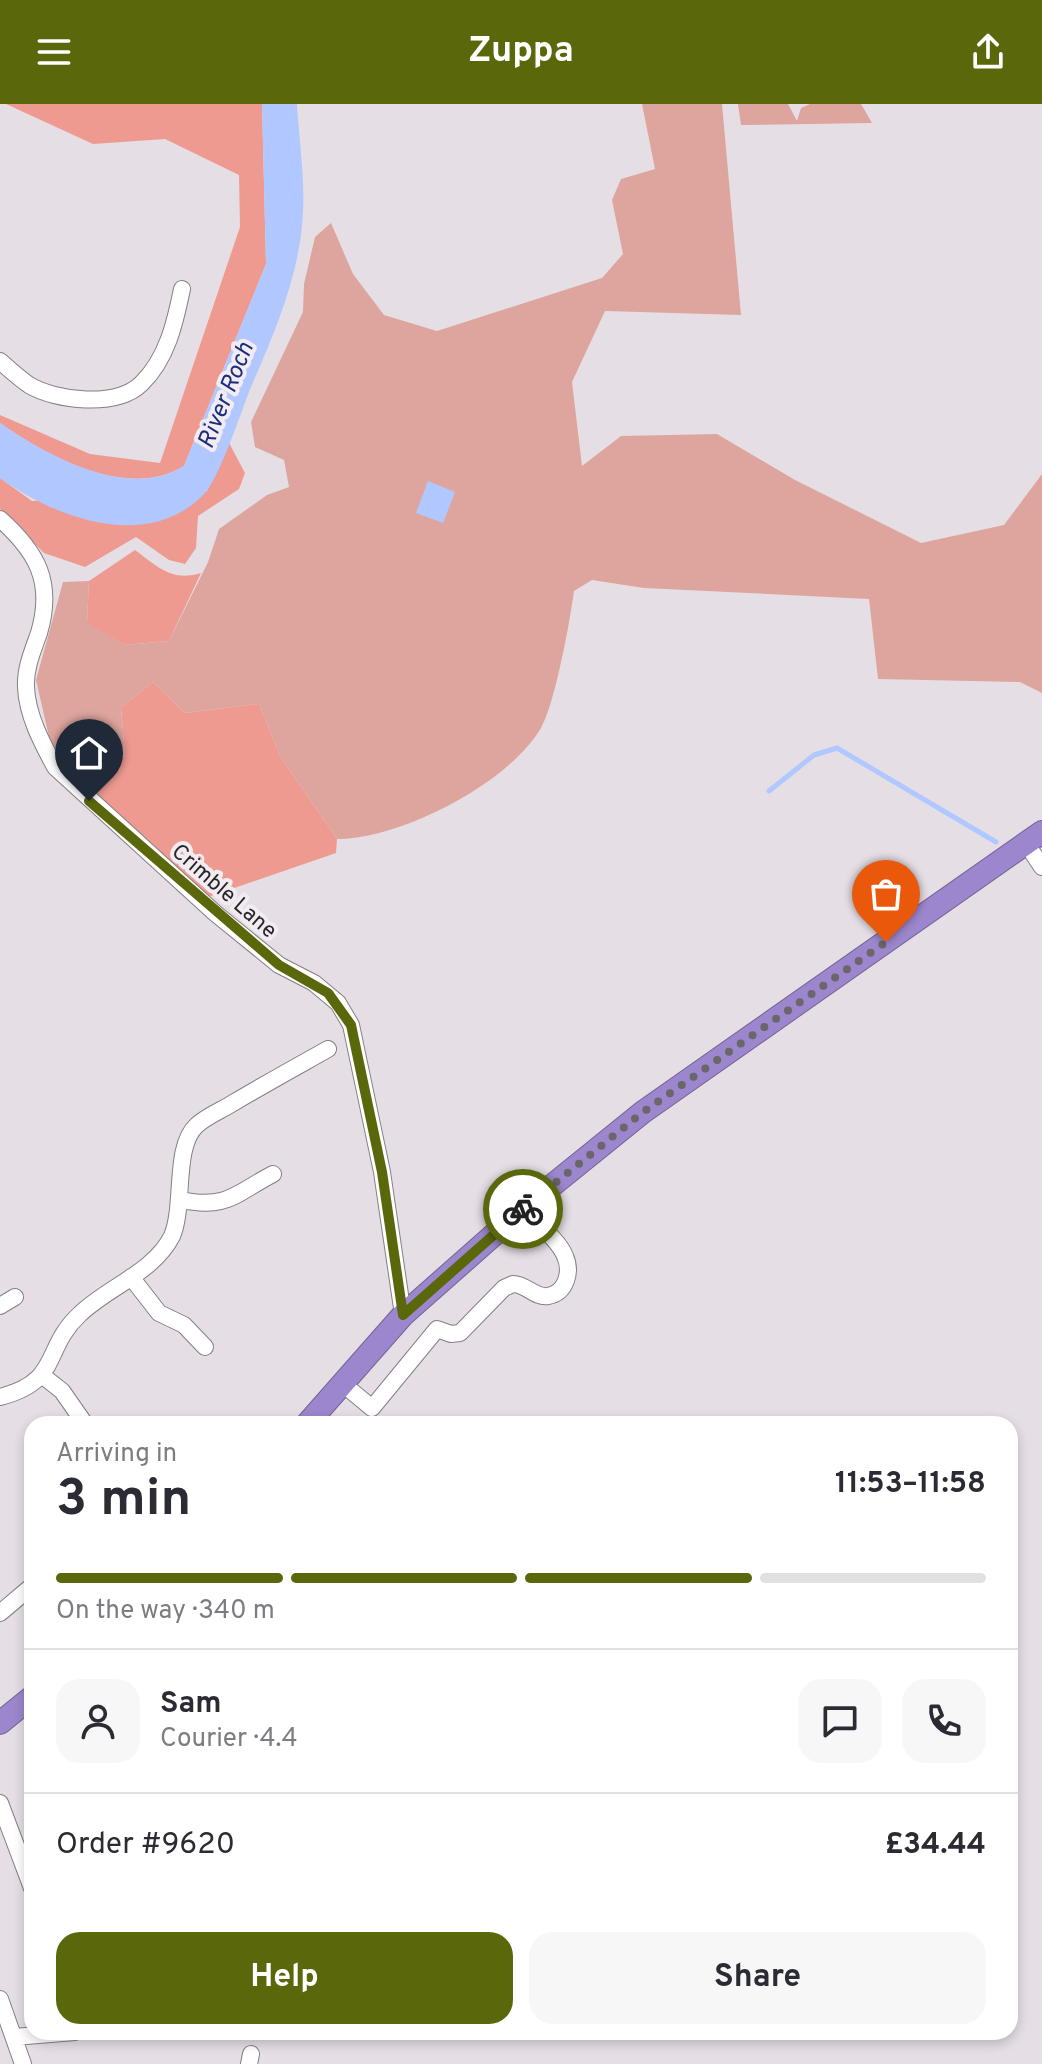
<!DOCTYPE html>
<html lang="en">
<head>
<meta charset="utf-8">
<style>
  body { margin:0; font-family:Overpass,sans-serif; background:#f7f7f7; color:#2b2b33; height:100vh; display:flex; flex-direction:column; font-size:30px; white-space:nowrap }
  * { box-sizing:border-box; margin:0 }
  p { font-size:26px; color:#7c7c81 }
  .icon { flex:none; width:44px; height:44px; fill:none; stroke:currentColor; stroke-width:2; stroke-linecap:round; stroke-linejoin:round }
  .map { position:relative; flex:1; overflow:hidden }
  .panel { position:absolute; left:24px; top:1312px; width:994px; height:624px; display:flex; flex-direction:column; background:#fff; border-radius:24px; box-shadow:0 4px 12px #0003 }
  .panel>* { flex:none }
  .pin { position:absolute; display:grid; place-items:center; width:68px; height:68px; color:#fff; margin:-82px -34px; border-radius:50% 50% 50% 0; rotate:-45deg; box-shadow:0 0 8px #0007 }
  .pin .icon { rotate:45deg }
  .courier { position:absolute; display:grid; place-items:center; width:80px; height:80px; margin:-40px; border:6px solid #5b670b; border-radius:50%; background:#fff; color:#222; box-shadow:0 2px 10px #0007 }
  .headline em { font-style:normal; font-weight:700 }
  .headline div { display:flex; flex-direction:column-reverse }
  .headline { display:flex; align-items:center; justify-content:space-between; height:136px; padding:0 32px }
  h1 { font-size:52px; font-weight:700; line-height:60px }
  .bar { display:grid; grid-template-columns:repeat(4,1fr); gap:12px 8px; align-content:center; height:96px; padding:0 32px }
  .bar i { height:10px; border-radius:6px; background:#e1e1e2 }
  .bar .active { background:#5b670b }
  .bar p { grid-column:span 4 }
  .line { display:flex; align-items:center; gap:20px; padding:0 32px; border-top:2px solid #e1e1e2 }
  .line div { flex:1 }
  .round { display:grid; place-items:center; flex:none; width:84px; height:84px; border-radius:24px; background:#f7f7f7 }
  .primary-button { display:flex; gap:16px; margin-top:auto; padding:16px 32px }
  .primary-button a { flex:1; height:92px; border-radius:24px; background:#5b670b; color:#fff; font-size:32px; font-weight:700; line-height:92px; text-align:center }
  .primary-button a+a { background:#f7f7f7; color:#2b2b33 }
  header { display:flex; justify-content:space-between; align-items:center; height:104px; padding:0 32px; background:#5b670b; color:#fff; font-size:36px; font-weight:700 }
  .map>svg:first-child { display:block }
  .green { fill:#dea59e }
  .forest { fill:#ee9a90 }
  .water { fill:#b1c7ff }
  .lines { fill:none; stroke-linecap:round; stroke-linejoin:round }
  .stream { stroke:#b1c7ff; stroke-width:5 }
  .minor-casing { stroke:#857f84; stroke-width:18 }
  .highway-casing { stroke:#736493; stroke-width:24 }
  .minor { stroke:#fff; stroke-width:16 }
  .highway { stroke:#9c86cd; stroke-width:22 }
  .done { stroke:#6a666a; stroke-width:8; stroke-dasharray:0 14.4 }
  .route { stroke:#5b670b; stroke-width:10 }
  .labels { text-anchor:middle; stroke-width:8; stroke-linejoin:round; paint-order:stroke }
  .street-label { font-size:22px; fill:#272527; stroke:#f2ecf2 }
  .water-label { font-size:24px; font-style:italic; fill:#1b2e7b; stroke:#f2ecf2 }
</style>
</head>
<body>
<header><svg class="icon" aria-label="menu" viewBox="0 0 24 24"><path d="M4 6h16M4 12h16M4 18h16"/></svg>Zuppa<svg class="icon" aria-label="share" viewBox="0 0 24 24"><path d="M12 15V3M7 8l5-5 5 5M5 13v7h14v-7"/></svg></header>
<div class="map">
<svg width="1042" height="1960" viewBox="0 0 1042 1960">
  <rect width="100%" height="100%" fill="#e5dfe5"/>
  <path class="green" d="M642,0H722L741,211L605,207L572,278L582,362L621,332L717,330L795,376L921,439L1004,421L1042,370V589L1020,578L878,575L869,495L644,484L592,476L574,487C570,517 555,600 541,624C508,680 400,735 337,735L280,652L259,600L185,609L153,578L121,603L125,651L90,684L50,637L36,576L63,478L89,477L87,518L125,541L169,537L208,458L219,425L267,391L289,383L284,356L255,343L251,318L303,208L304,180L315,133L331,119L353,170L384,211L437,227L602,174L623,150L612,96L621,75L655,65Z
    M738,0H788L797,17L801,4L810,0H861L872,19L741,21Z"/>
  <path class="forest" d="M6,0H262L266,160L184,362C128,397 47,352 0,319V311L90,350L160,359L240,123L239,71L165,35L93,40Z
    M228,337L245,369L239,385L198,412L196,444L185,460L169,456L136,433L85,463L44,449L0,405V374L32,397L207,387Z
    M135,446C158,463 172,478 201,469L169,537L125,541L87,519L89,477Z
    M153,578L185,609L259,600L280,652L337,735L336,749L208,793L90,684L125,651L121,603Z"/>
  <path class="water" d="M262,0H297C299,36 305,74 303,109C300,170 275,228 251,283C241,308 220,372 205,389C149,449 55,414 0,374V319C47,352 129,397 184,362L266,160Z
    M428,377L455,388L443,419L416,409Z"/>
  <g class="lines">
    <path class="stream" d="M769,687L814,651L837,644L996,738"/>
    <g class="minor-casing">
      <path id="minor" d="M0,257C9,265 19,274 29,281C56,297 116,304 141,280C167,255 175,219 182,185
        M0,415C37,448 54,478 39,529C33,546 25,564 26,583C27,611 42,639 55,663L215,809L279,861L314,879L338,899L351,921L382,1068L403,1211
        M1026,739L1042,763
        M180,1096C228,1105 233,1091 273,1070
        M131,1173L159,1209L184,1221L205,1243
        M0,1202L15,1193
        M43,1272L62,1287L85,1320
        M343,1280L372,1304L437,1225L451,1230L460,1229L504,1184L513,1180C526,1180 535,1194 548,1192C566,1189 572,1168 565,1152C558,1135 535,1118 523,1105
        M0,1293C62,1277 42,1245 80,1210C108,1183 154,1168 172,1132C185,1102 173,1042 197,1021C207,1012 222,1006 233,999C265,980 296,963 328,945
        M0,1509L32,1482
        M0,1699L32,1784
        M0,1895L23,1960
        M14,1933L75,1928
        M249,1960L251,1950"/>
    </g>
    <g class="highway-casing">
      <path id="highway" d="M307,1320L403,1211L523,1105L643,1008L1042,728
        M0,1619L32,1593"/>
    </g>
    <use href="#minor" class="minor"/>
    <use href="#highway" class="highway"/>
  </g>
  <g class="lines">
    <path class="done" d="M523,1105L643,1008L886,838"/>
    <path class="route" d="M89,697L279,861L328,889L351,921L382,1068L403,1211L523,1105"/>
  </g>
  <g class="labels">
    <g class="street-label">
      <text transform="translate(225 786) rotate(41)" y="8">Crimble Lane</text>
    </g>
    <g class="water-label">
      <text transform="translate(225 291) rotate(-68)" y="8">River Roch</text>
    </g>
  </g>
</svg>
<div class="pin" style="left:886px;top:838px;background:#ea580c"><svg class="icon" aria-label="bag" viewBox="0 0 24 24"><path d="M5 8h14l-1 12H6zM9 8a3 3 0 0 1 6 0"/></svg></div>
<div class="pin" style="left:89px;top:697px;background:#1f2937"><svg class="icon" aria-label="home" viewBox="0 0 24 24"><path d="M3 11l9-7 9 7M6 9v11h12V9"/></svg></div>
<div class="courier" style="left:523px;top:1105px"><svg class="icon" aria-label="bike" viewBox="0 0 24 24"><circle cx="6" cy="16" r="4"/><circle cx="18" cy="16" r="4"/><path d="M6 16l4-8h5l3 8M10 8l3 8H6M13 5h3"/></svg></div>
<section class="panel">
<div class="headline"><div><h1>3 min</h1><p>Arriving in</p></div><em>11:53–11:58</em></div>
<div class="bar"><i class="active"></i><i class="active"></i><i class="active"></i><i></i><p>On the way · 340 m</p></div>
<div class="line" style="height:144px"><a class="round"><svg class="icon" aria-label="person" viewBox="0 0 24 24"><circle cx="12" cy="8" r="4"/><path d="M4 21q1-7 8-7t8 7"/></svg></a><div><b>Sam</b><p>Courier · 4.4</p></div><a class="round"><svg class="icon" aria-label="chat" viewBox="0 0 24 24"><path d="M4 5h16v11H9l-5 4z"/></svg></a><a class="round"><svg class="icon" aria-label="phone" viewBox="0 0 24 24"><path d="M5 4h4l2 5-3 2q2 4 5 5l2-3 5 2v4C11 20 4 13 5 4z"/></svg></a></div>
<div class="line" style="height:104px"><div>Order #9620</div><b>£34.44</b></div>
<div class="primary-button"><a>Help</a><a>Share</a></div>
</section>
</div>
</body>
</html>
